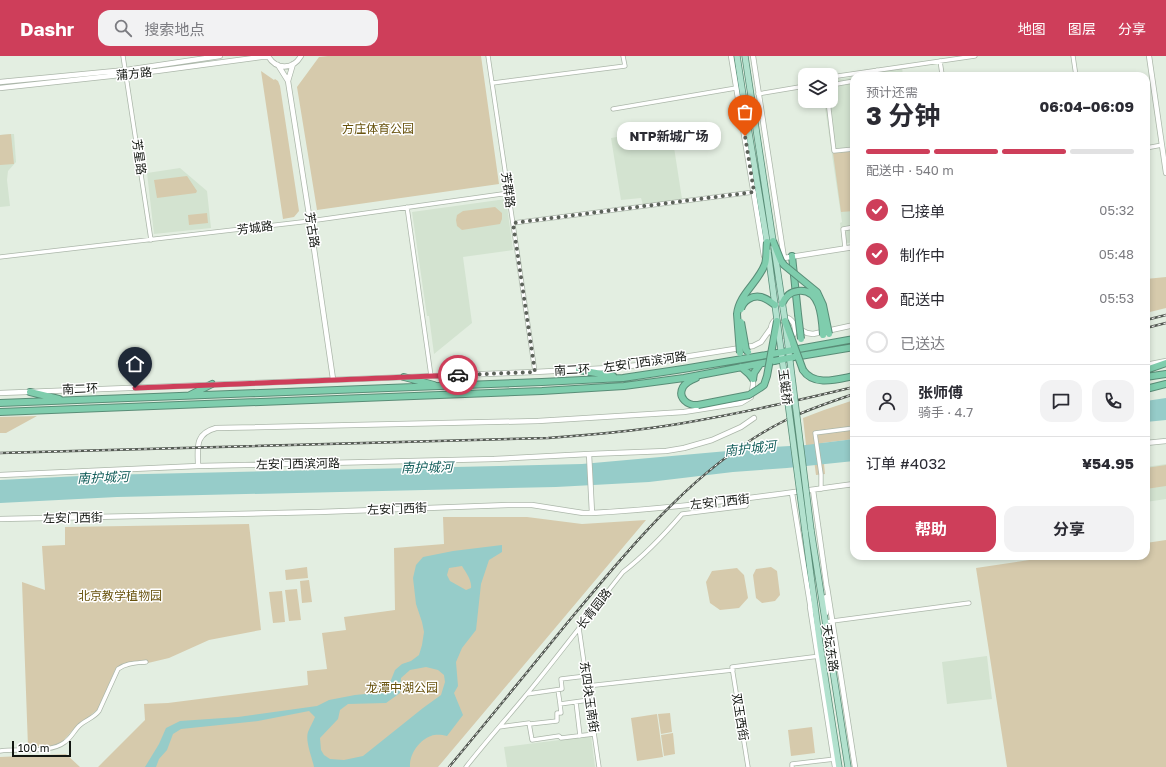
<!DOCTYPE html>
<html lang="zh">
<head>
<meta charset="utf-8">
<style>
  body { margin:0; font-family:"Golos Text","Noto Sans SC",sans-serif; background:#f2f2f3; color:#2b2b33; height:100vh; display:flex; flex-direction:column; font-size:15px; white-space:nowrap }
  * { box-sizing:border-box; margin:0 }
  p { font-size:13px; color:#7c7c81 }
  .icon { flex:none; width:22px; height:22px; fill:none; stroke:currentColor; stroke-width:2; stroke-linecap:round; stroke-linejoin:round }
  .map { position:relative; flex:1; overflow:hidden }
  .drawer { position:absolute; left:850px; top:16px; width:300px; height:488px; display:flex; flex-direction:column; background:#fff; border-radius:12px; box-shadow:0 2px 6px #0003 }
  .drawer>* { flex:none }
  .tools { position:absolute; left:798px; top:12px; display:grid; gap:8px }
  .tools a { display:grid; place-items:center; width:40px; height:40px; border-radius:8px; background:#fff; box-shadow:0 2px 6px #0003; font-size:20px }
  .scale { position:absolute; left:12px; bottom:10px; width:59px; box-sizing:border-box; padding-left:4px; border:2px solid #131712; border-top:0; font-size:11px; line-height:14px; white-space:nowrap; color:#131712; -webkit-text-stroke:3px #fff; paint-order:stroke }
  .pin { position:absolute; display:grid; place-items:center; width:34px; height:34px; color:#fff; margin:-41px -17px; border-radius:50% 50% 50% 0; rotate:-45deg; box-shadow:0 0 4px #0007 }
  .pin .icon { rotate:45deg }
  .courier { position:absolute; display:grid; place-items:center; width:40px; height:40px; margin:-20px; border:3px solid #ce3e5a; border-radius:50%; background:#fff; color:#222; box-shadow:0 1px 5px #0007 }
  .bubble { position:absolute; height:28px; border-radius:12px; background:#fff; box-shadow:0 2px 6px #0003; font-size:13px; font-weight:700; line-height:28px; text-align:center }
  .summary em { font-style:normal; font-weight:700 }
  .summary div { display:flex; flex-direction:column-reverse }
  .summary { display:flex; align-items:center; justify-content:space-between; height:68px; padding:0 16px }
  h1 { font-size:26px; font-weight:700; line-height:30px }
  .bar { display:grid; grid-template-columns:repeat(4,1fr); gap:6px 4px; align-content:center; height:48px; padding:0 16px }
  .bar i { height:5px; border-radius:3px; background:#e1e1e2 }
  .bar .active { background:#ce3e5a }
  .bar p { grid-column:span 4 }
  .line { display:flex; align-items:center; gap:10px; padding:0 16px; border-top:1px solid #e1e1e2 }
  .line div { flex:1 }
  .round { display:grid; place-items:center; flex:none; width:42px; height:42px; border-radius:12px; background:#f2f2f3 }
  ol { padding:0 16px; list-style:none }
  li { display:flex; align-items:center; gap:12px; height:44px }
  li p { margin-inline-start:auto }
  li .icon { padding:4px; border-radius:50%; background:#ce3e5a; color:#fff; stroke-width:4 }
  li:last-child { color:#7c7c81 }
  li i { width:22px; height:22px; border:2px solid #e1e1e2; border-radius:50% }
  .primary-button { display:flex; gap:8px; margin-top:auto; padding:8px 16px }
  .primary-button a { flex:1; height:46px; border-radius:12px; background:#ce3e5a; color:#fff; font-size:16px; font-weight:700; line-height:46px; text-align:center }
  .primary-button a+a { background:#f2f2f3; color:#2b2b33 }
  header { display:flex; align-items:center; gap:24px; box-sizing:border-box; height:56px; padding:0 20px; background:#ce3e5a; color:#fff }
  header strong { font-size:19px }
  nav { display:flex; gap:22px; margin-inline-start:auto; font-size:14px }
  .search { width:280px; height:36px; background:#f2f2f3; display:flex; align-items:center; gap:10px; box-sizing:border-box; padding:0 14px; border-radius:12px; color:#7c7c81; font-size:15px }
  .map>svg:first-child { display:block }
  .built { fill:#d3e3d0 }
  .green { fill:#d6caac }
  .water { fill:#96ccc9; fill-rule:evenodd }
  .lines { fill:none; stroke-linecap:round; stroke-linejoin:round }
  .street-casing { stroke:#acb7aa; stroke-width:5 }
  .secondary-casing { stroke:#acb7aa; stroke-width:6 }
  .primary-casing { stroke:#598d77; stroke-width:7 }
  .highway-casing { stroke:#598d77; stroke-width:8 }
  .street { stroke:#fff; stroke-width:3.5 }
  .secondary { stroke:#fff; stroke-width:4.5 }
  .primary { stroke:#b2e1ce; stroke-width:5.5 }
  .highway { stroke:#7fcdad; stroke-width:6 }
  .rail-casing { stroke:#545a53; stroke-width:2.5 }
  .rail { stroke:#fff; stroke-width:1; stroke-dasharray:3; stroke-linecap:butt }
  .primary-bridge-casing { stroke:#598d77; stroke-width:7; stroke-linecap:butt }
  .highway-bridge-casing { stroke:#598d77; stroke-width:8; stroke-linecap:butt }
  .primary-bridge { stroke:#b2e1ce; stroke-width:5.5 }
  .highway-bridge { stroke:#7fcdad; stroke-width:6 }
  .done { stroke:#5c625a; stroke-width:4; stroke-dasharray:0 7.2 }
  .route { stroke:#ce3e5a; stroke-width:5 }
  .labels { text-anchor:middle; stroke-width:3; stroke-linejoin:round; paint-order:stroke }
  .street-label { font-size:12px; fill:#131712; stroke:#fff }
  .park-label { font-size:12px; fill:#68520d; stroke:#fff }
  .water-label { font-size:13px; font-style:italic; fill:#17615e; stroke:#fff }
</style>
</head>
<body>
<header>
<strong>Dashr</strong>
<div class="search"><svg class="icon" aria-label="search" viewBox="0 0 24 24"><circle cx="10" cy="10" r="6"/><path d="M15 15l6 6"/></svg>搜索地点</div>
<nav><a>地图</a><a>图层</a><a>分享</a></nav>
</header>
<div class="map">
<svg width="1166" height="711" viewBox="0 0 1166 711">
  <rect width="100%" height="100%" fill="#e3eee1"/>
  <path class="built" d="M902,11L903,20H860L870,19L880,15Z
    M854,21V186L843,188L840,167L842,166L824,45H831V24Z
    M671,72L682,143L643,149L641,142L621,144L611,82Z
    M11,78H14L16,106L8,115L7,124L10,150L0,151V79Z
    M180,112L207,135L211,172L154,178L147,117Z
    M506,143L513,194L463,201L472,267L434,298L429,260H427L412,156Z
    M1166,408V443L1146,446V411Z
    M987,600L992,643L947,648L942,606Z
    M591,680L595,711H507L504,691Z"/>
  <path class="green" d="M328,0H481L499,128L317,154L297,31L319,1Z
    M261,15L274,24L275,23L278,25L280,30L299,155L294,161L283,163Z
    M11,78L14,108L0,109V79Z
    M854,93V155L841,156L833,97Z
    M187,120L197,135L196,137L157,142L154,124Z
    M495,151L502,157V163L500,168L462,174L457,170L456,164L457,159L463,155Z
    M207,157L208,167L189,169L188,159Z
    M1166,221V252L1146,257V223Z
    M854,344V383L822,387L825,418L816,419L812,389H806L803,362L824,354Z
    M37,360L6,377H0V361Z
    M1166,409V430L1146,433V412Z
    M443,461H527L582,468L646,464L438,711H98L145,664L144,648L168,647L308,629L307,615L327,613L322,577L346,574L344,561L395,554L394,492L444,488Z
    M249,468L261,574L209,584L169,602L148,607L119,610L115,614L98,653L72,675L62,686L52,690L28,691L22,526L45,534L42,490L65,489V471Z
    M1166,484V711H1007L976,512L1056,500H1146V487Z
    M307,511L308,522L286,524L285,514Z
    M771,511L777,515L780,539L775,545L762,547L756,542L753,519L756,513Z
    M737,512L744,519L748,542L739,552L720,554L710,547L706,526L712,515Z
    M309,524L312,546L302,547L300,525Z
    M297,533L301,564L289,565L285,534Z
    M282,535L285,566L273,567L269,536Z
    M670,657L672,676L661,678L658,658Z
    M657,658L663,701L637,705L631,662Z
    M812,671L815,697L791,700L788,674Z
    M673,677L675,698L664,700L661,679Z
    M66,698L80,711H0V701Z"/>
  <path class="water" d="M1166,342V364L1146,366V345Z
    M854,383V405L787,412L733,416L649,426L556,431L117,441L0,447V424L100,419L582,408L773,391L806,389Z
    M502,489V496L489,504L481,528L476,574L462,592L456,606L458,630L454,637L463,659L447,680C442,679 436,678 431,680C419,684 409,699 410,711H314C312,701 305,685 308,676C310,671 313,666 315,661L309,655L258,665L181,673L173,678L167,694L159,703L156,711H145L159,688L166,672L180,665L238,661L317,650L329,644L355,639L375,637L383,632L391,624L395,614L402,608L411,605L419,599L422,589L424,576L422,566L416,548L413,522L416,509L423,501L453,495ZM462,510C466,517 472,524 471,532L466,534L450,525L447,519L449,512ZM426,611L438,614L444,619L445,626L441,639L423,652L363,700L344,704L330,703L324,699L321,694L320,682L338,663L340,654L348,648L386,647L400,637L401,622L410,614Z"/>
  <g class="lines">
    <g class="street-casing">
      <path id="street" d="M123,0L151,184
        M488,0L535,316
        M1073,0L1076,20
        M940,5L942,18L944,20
        M877,14L878,20
        M894,20H900
        M831,21L975,0
        M493,27L625,10L623,0
        M831,29L854,25
        M758,38L805,30
        M828,45L834,95L854,93
        M613,53L736,32
        M1146,92L1162,89
        M407,151L431,320
        M513,167L754,136
        M845,192L843,173L854,171
        M0,201L310,165L509,137
        M821,433V418L815,377L854,372
        M825,566L969,547
        M579,572L599,711
        M587,630L733,614
        M558,634L560,648
        M527,638L562,633L561,623L586,620
        M576,646L580,680
        M530,668L557,665V657H561L560,648L589,644
        M499,671L529,667L532,684L559,680L561,682L594,678
        M0,695C17,692 50,698 65,686C71,682 74,675 79,670C85,664 94,662 99,655L118,613C126,607 136,607 146,606
        M466,711C487,684 509,660 531,633C562,595 592,555 623,516C645,499 664,479 682,458L746,450L748,443
        M748,711L732,611L820,600
        M792,711V708L835,703"/>
    </g>
    <g class="secondary-casing">
      <path id="secondary" d="M268,0C276,14 293,14 301,0
        M731,0L764,200
        M753,0L784,202L767,205
        M1149,0L1166,117
        M278,9L288,25L310,165L333,323
        M288,25L293,8
        M0,26L126,14L220,0
        M0,32L157,15L261,1H268
        M784,202L854,191
        M774,207L780,258L777,262
        M771 273a12 12 0 1 1 24 0a12 12 0 1 1-24 0Z
        M799,273L807,277L813,278L854,269
        M780,284L784,288L799,408
        M1146,309L1166,305
        M0,337L535,316L609,312L639,309L690,300L753,290L761,286L771,272
        M1146,387L1166,385
        M589,398L666,395L684,392L712,384L741,371L754,362
        M198,410C198,392 194,378 216,372L538,365L684,356L741,347L751,341L753,329V323
        M0,419L198,410L494,403L589,398L592,457
        M813,434L827,533
        M792,437L811,554
        M0,463L319,456L508,449H532L583,457H592C680,452 767,440 854,428
        M827,531L855,711
        M810,551L835,711
        M826,557V541"/>
    </g>
    <g class="primary-casing">
      <path id="primary" d="M737,0L747,65L767,186
        M745,0L773,185
        M811,474L848,711
        M805,475L820,589L839,711"/>
    </g>
    <g class="highway-casing">
      <path id="highway" d="M792,200L798,258
        M793,294L854,283
        M794,301L854,291
        M741,311L749,318L753,323
        M579,314L613,320
        M803,314C814,331 838,323 854,320
        M1146,314L1166,307
        M404,321L434,329
        M1146,321L1166,318
        M696,322C691,324 686,326 683,331C677,342 688,350 698,349
        M753,323L754,317L760,308
        M1146,333L1166,328
        M30,336L59,343
        M190,339L212,328
        M0,347L542,326L623,322L683,313L772,298
        M0,356L542,335L624,330L684,322L774,305"/>
    </g>
    <use href="#street" class="street"/>
    <use href="#secondary" class="secondary"/>
    <use href="#primary" class="primary"/>
    <use href="#highway" class="highway"/>
    <g class="rail-casing">
      <path id="rail" d="M1146,264L1166,259
        M1146,272L1166,267
        M0,397L548,382C591,379 635,375 678,368C737,358 796,345 854,331
        M449,711C489,663 529,614 568,566C630,492 696,409 784,365C806,354 830,346 854,338"/>
    </g>
    <use href="#rail" class="rail"/>
    <g class="primary-bridge-casing">
      <path id="primary-bridge" d="M774,191L785,265L811,474
        M768,196L805,475"/>
    </g>
    <g class="highway-bridge-casing">
      <path id="highway-bridge" d="M773,185L781,205L784,209L817,236L823,249L829,278
        M782,248C785,241 789,236 798,235C821,232 822,263 823,279
        M741,253C743,245 752,239 761,241C766,242 771,246 775,249
        M798,258L801,283
        M785,265L803,314
        M741,266L746,294L748,296
        M740,297L737,258C739,238 758,227 765,208C767,202 766,193 767,186
        M772,298L793,294
        M774,305L794,301
        M698,349L749,339L760,332L764,329L767,320L777,265"/>
    </g>
    <use href="#primary-bridge" class="primary-bridge"/>
    <use href="#highway-bridge" class="highway-bridge"/>
  </g>
  <g class="lines">
    <path class="done" d="M458,319L535,316L513,167L754,136L745,80"/>
    <path class="route" d="M135,332L458,319"/>
  </g>
  <g class="labels">
    <g class="street-label">
      <text transform="translate(134 18) rotate(-6)" y="4">蒲方路</text>
      <text transform="translate(139 101) rotate(82)" y="4">芳星路</text>
      <text transform="translate(508 134) rotate(82)" y="4">芳群路</text>
      <text transform="translate(255 172) rotate(-7)" y="4">芳城路</text>
      <text transform="translate(312 174) rotate(81)" y="4">芳古路</text>
      <text transform="translate(645 306) rotate(-8)" y="4">左安门西滨河路</text>
      <text transform="translate(572 314) rotate(-3)" y="4">南二环</text>
      <text transform="translate(785 331) rotate(83)" y="4">玉蜓桥</text>
      <text transform="translate(80 333) rotate(-2)" y="4">南二环</text>
      <text transform="translate(298 408) rotate(-1)" y="4">左安门西滨河路</text>
      <text transform="translate(720 446) rotate(-6)" y="4">左安门西街</text>
      <text transform="translate(397 453) rotate(-2)" y="4">左安门西街</text>
      <text transform="translate(73 462) rotate(-1)" y="4">左安门西街</text>
      <text transform="translate(594 553) rotate(-52)" y="4">长青园路</text>
      <text transform="translate(830 592) rotate(81)" y="4">天坛东路</text>
      <text transform="translate(589 641) rotate(82)" y="4">东四块玉南街</text>
      <text transform="translate(740 661) rotate(81)" y="4">双玉西街</text>
    </g>
    <g class="park-label">
      <text x="378" y="77">方庄体育公园</text>
      <text x="120" y="544">北京教学植物园</text>
      <text x="402" y="636">龙潭中湖公园</text>
    </g>
    <g class="water-label">
      <text transform="translate(750 392) rotate(-6)" y="5">南护城河</text>
      <text transform="translate(427 411) rotate(-1)" y="5">南护城河</text>
      <text transform="translate(103 421) rotate(-2)" y="5">南护城河</text>
    </g>
  </g>
</svg>
<div class="tools">
<a><svg class="icon" aria-label="layers" viewBox="0 0 24 24"><path d="M12 4l9 5-9 5-9-5zM3 14l9 5 9-5"/></svg></a>
</div>
<div class="scale">100 m</div>
<div class="pin" style="left:745px;top:80px;background:#ea580c"><svg class="icon" aria-label="bag" viewBox="0 0 24 24"><path d="M5 8h14l-1 12H6zM9 8a3 3 0 0 1 6 0"/></svg></div>
<div class="pin" style="left:135px;top:332px;background:#1f2937"><svg class="icon" aria-label="home" viewBox="0 0 24 24"><path d="M3 11l9-7 9 7M6 9v11h12V9"/></svg></div>
<div class="courier" style="left:458px;top:319px"><svg class="icon" aria-label="car" viewBox="0 0 24 24"><path d="M5 17H2v-5l4-1 3-4h7l3 4 3 1v5h-3M9 17h6M6 11h13"/><circle cx="7" cy="17" r="2"/><circle cx="17" cy="17" r="2"/></svg></div>
<div class="bubble" style="left:617px;top:66px;width:104px">NTP新城广场</div>
<section class="drawer">
<div class="summary"><div><h1>3 分钟</h1><p>预计还需</p></div><em>06:04–06:09</em></div>
<div class="bar"><i class="active"></i><i class="active"></i><i class="active"></i><i></i><p>配送中 · 540 m</p></div>
<ol>
<li><svg class="icon" aria-label="check" viewBox="0 0 24 24"><path d="M5 12l5 5 9-10"/></svg>已接单<p>05:32</p></li>
<li><svg class="icon" aria-label="check" viewBox="0 0 24 24"><path d="M5 12l5 5 9-10"/></svg>制作中<p>05:48</p></li>
<li><svg class="icon" aria-label="check" viewBox="0 0 24 24"><path d="M5 12l5 5 9-10"/></svg>配送中<p>05:53</p></li>
<li><i></i>已送达</li>
</ol>
<div class="line" style="height:72px"><a class="round"><svg class="icon" aria-label="person" viewBox="0 0 24 24"><circle cx="12" cy="8" r="4"/><path d="M4 21q1-7 8-7t8 7"/></svg></a><div><b>张师傅</b><p>骑手 · 4.7</p></div><a class="round"><svg class="icon" aria-label="chat" viewBox="0 0 24 24"><path d="M4 5h16v11H9l-5 4z"/></svg></a><a class="round"><svg class="icon" aria-label="phone" viewBox="0 0 24 24"><path d="M5 4h4l2 5-3 2q2 4 5 5l2-3 5 2v4C11 20 4 13 5 4z"/></svg></a></div>
<div class="line" style="height:52px"><div>订单 #4032</div><b>¥54.95</b></div>
<div class="primary-button"><a>帮助</a><a>分享</a></div>
</section>
</div>
</body>
</html>
